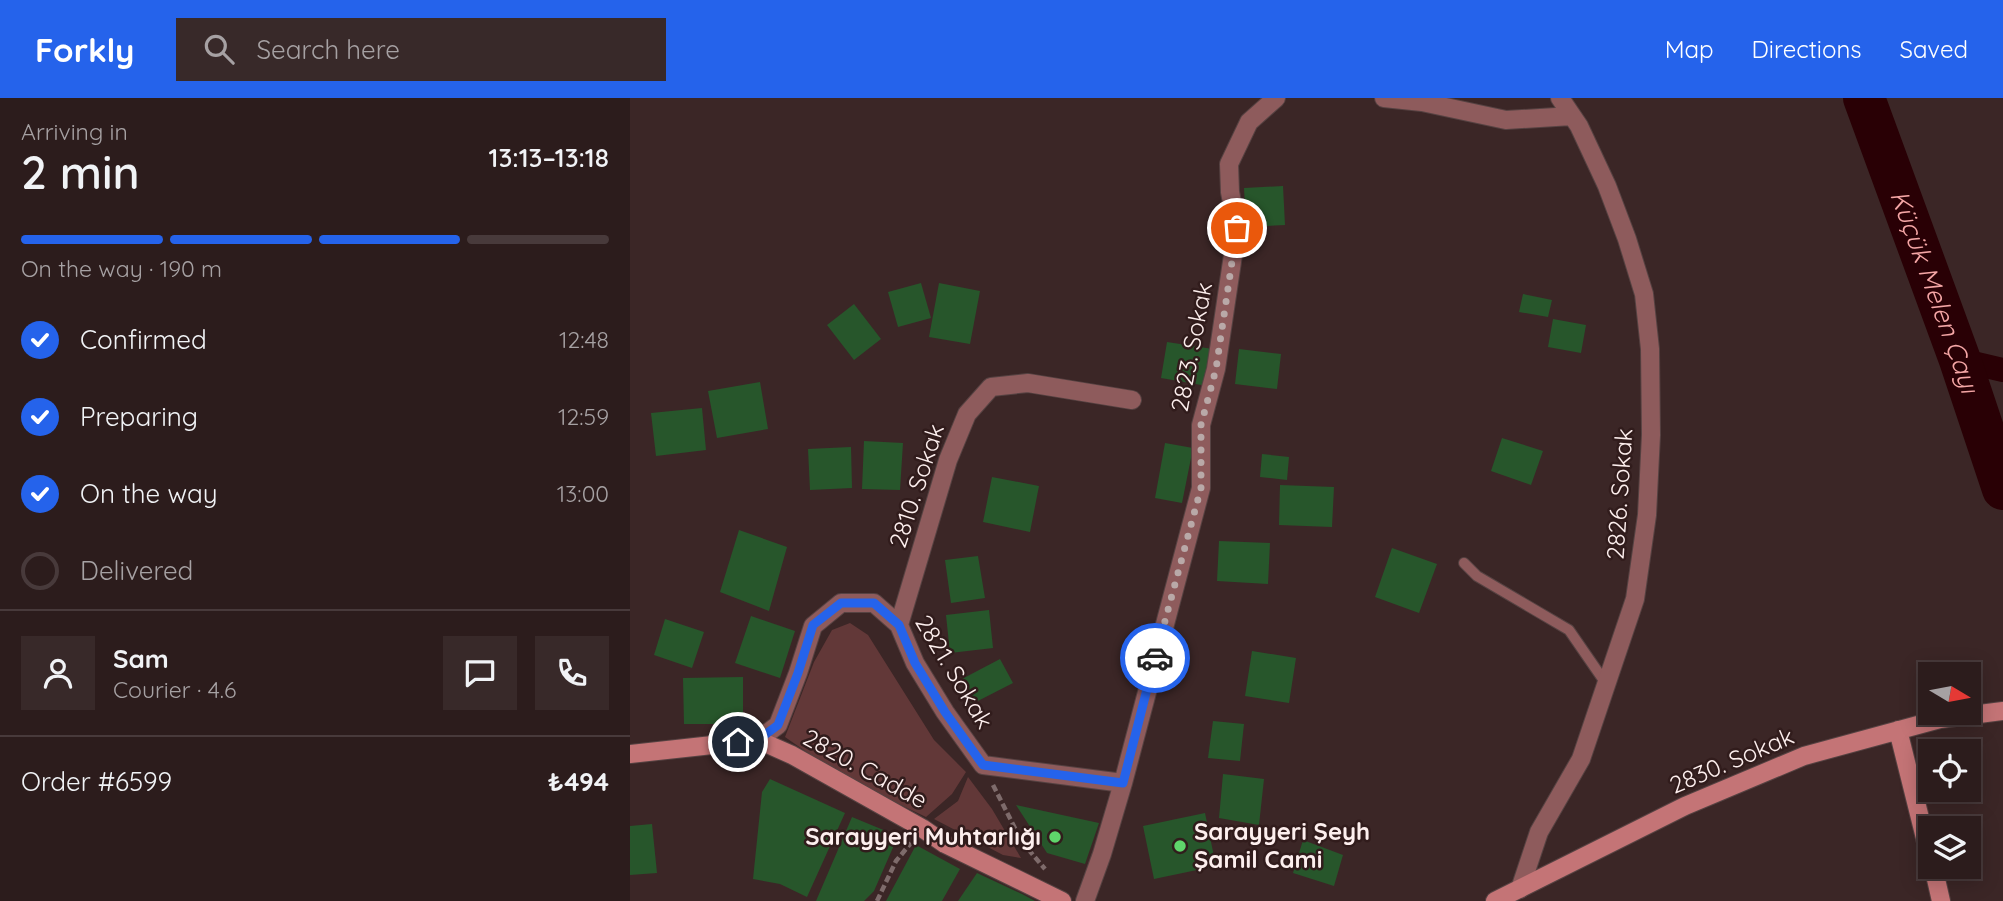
<!DOCTYPE html>
<html lang="en">
<head>
<meta charset="utf-8">
<style>
  body { margin:0; font-family:Quicksand,sans-serif; background:#382929; color:#f1f3f6; height:100vh; display:flex; flex-direction:column; font-size:26px; white-space:nowrap }
  * { box-sizing:border-box; margin:0 }
  p { font-size:23px; color:#a6a1a3 }
  .icon { flex:none; width:38px; height:38px; fill:none; stroke:currentColor; stroke-width:2; stroke-linecap:round; stroke-linejoin:round }
  .map { position:relative; flex:1; overflow:hidden }
  .details { display:flex; flex-direction:column; background:#2c1c1c; width:630px }
  .details>* { flex:none }
  .needle { width:46px; rotate:100deg }
  .fabs { position:absolute; left:1288px; top:564px; display:grid; gap:14px }
  .fabs a { display:grid; place-items:center; width:63px; height:63px; border-radius:0px; background:#2c1c1c; box-shadow:0 4px 18px #0003,0 0 0 2px #483a3b; font-size:35px }
  .pin { position:absolute; display:grid; place-items:center; width:60px; height:60px; color:#fff; margin:-30px; border:4px solid #fff; border-radius:50%; box-shadow:0 2px 7px #0007 }
  .courier { position:absolute; display:grid; place-items:center; width:70px; height:70px; margin:-35px; border:5px solid #2563eb; border-radius:50%; background:#fff; color:#222; box-shadow:0 2px 9px #0007 }
  .headline em { font-style:normal; font-weight:600 }
  .headline div { display:flex; flex-direction:column-reverse }
  .headline { display:flex; align-items:center; justify-content:space-between; height:119px; padding:0 21px }
  h1 { font-size:46px; font-weight:600; line-height:52px }
  .bar { display:grid; grid-template-columns:repeat(4,1fr); gap:10px 7px; align-content:center; height:84px; padding:0 21px }
  .bar i { height:9px; border-radius:5px; background:#483a3b }
  .bar .selected { background:#2563eb }
  .bar p { grid-column:span 4 }
  .line { display:flex; align-items:center; gap:18px; padding:0 21px; border-top:2px solid #483a3b }
  .line div { flex:1 }
  .round { display:grid; place-items:center; flex:none; width:74px; height:74px; border-radius:0px; background:#382929 }
  ol { padding:0 21px; list-style:none }
  li { display:flex; align-items:center; gap:21px; height:77px }
  li p { margin-inline-start:auto }
  li .icon { padding:7px; border-radius:50%; background:#2563eb; color:#fff; stroke-width:4 }
  li:last-child { color:#a6a1a3 }
  li i { width:38px; height:38px; border:4px solid #483a3b; border-radius:50% }
  header { display:flex; align-items:center; gap:42px; box-sizing:border-box; height:98px; padding:0 35px; background:#2563eb; color:#fff }
  header strong { font-size:33px }
  nav { display:flex; gap:38px; margin-inline-start:auto; font-size:24px }
  .search { width:490px; height:63px; background:#382929; display:flex; align-items:center; gap:18px; box-sizing:border-box; padding:0 24px; border-radius:0px; color:#a6a1a3; font-size:26px }
  main { display:flex; flex:1; min-height:0 }
  .map>svg:first-child { display:block }
  .green { fill:#623838 }
  .lines { fill:none; stroke-linecap:round; stroke-linejoin:round }
  .canal { stroke:#290005; stroke-width:24 }
  .river { stroke:#290005; stroke-width:42 }
  .building { fill:#27562b }
  .lane-casing { stroke:#564242; stroke-width:12 }
  .street-casing { stroke:#564242; stroke-width:20 }
  .secondary-casing { stroke:#564242; stroke-width:20 }
  .path { stroke:#7e6b6b; stroke-width:4.5; stroke-dasharray:7 3.5; stroke-linecap:butt }
  .lane { stroke:#8e5b5c; stroke-width:10 }
  .street { stroke:#8e5b5c; stroke-width:18 }
  .secondary { stroke:#c47476; stroke-width:18 }
  .done { stroke:#b9a9a8; stroke-width:7; stroke-dasharray:0 12.6 }
  .route { stroke:#2563eb; stroke-width:9 }
  .poi-dot { fill:#5fd56b; stroke:#311c1c; stroke-width:2.5 }
  .labels { text-anchor:middle; stroke-width:5; stroke-linejoin:round; paint-order:stroke }
  .street-label { font-size:24px; fill:#fdefee; stroke:#311c1c }
  .poi-label { font-size:24px; font-weight:bold; fill:#fdefee; stroke:#311c1c; text-anchor:start }
  .water-label { font-size:26px; font-style:italic; fill:#f5a6a6; stroke:#311c1c }
</style>
</head>
<body>
<header>
<strong>Forkly</strong>
<div class="search"><svg class="icon" aria-label="search" viewBox="0 0 24 24"><circle cx="10" cy="10" r="6"/><path d="M15 15l6 6"/></svg>Search here</div>
<nav><a>Map</a><a>Directions</a><a>Saved</a></nav>
</header>
<main>
<section class="details">
<div class="headline"><div><h1>2 min</h1><p>Arriving in</p></div><em>13:13–13:18</em></div>
<div class="bar"><i class="selected"></i><i class="selected"></i><i class="selected"></i><i></i><p>On the way · 190 m</p></div>
<ol>
<li><svg class="icon" aria-label="check" viewBox="0 0 24 24"><path d="M5 12l5 5 9-10"/></svg>Confirmed<p>12:48</p></li>
<li><svg class="icon" aria-label="check" viewBox="0 0 24 24"><path d="M5 12l5 5 9-10"/></svg>Preparing<p>12:59</p></li>
<li><svg class="icon" aria-label="check" viewBox="0 0 24 24"><path d="M5 12l5 5 9-10"/></svg>On the way<p>13:00</p></li>
<li><i></i>Delivered</li>
</ol>
<div class="line" style="height:126px"><a class="round"><svg class="icon" aria-label="person" viewBox="0 0 24 24"><circle cx="12" cy="8" r="4"/><path d="M4 21q1-7 8-7t8 7"/></svg></a><div><b>Sam</b><p>Courier · 4.6</p></div><a class="round"><svg class="icon" aria-label="chat" viewBox="0 0 24 24"><path d="M4 5h16v11H9l-5 4z"/></svg></a><a class="round"><svg class="icon" aria-label="phone" viewBox="0 0 24 24"><path d="M5 4h4l2 5-3 2q2 4 5 5l2-3 5 2v4C11 20 4 13 5 4z"/></svg></a></div>
<div class="line" style="height:91px"><div>Order #6599</div><b>₺494</b></div>
</section>
<div class="map">
<svg width="1373" height="803" viewBox="0 0 1373 803">
  <rect width="100%" height="100%" fill="#3b2626"/>
  <path class="green" d="M220,525L238,537L304,642L336,674L322,696L296,719L214,680L155,639L184,564L202,532Z
    M338,679L362,711L391,760L373,757L304,721L328,703Z"/>
  <g class="lines">
    <path class="canal" d="M1330,262L1373,272"/>
    <path class="river" id="s1" d="M1234,0L1330,262L1373,391"/>
  </g>
  <path class="building" d="M653,88L655,127L616,129L614,90Z
    M291,185L301,220L268,229L258,194Z
    M309,185L350,193L340,246L299,239Z
    M893,196L922,202L918,219L889,214Z
    M224,206L251,241L224,262L197,227Z
    M923,221L956,227L951,255L918,249Z
    M537,244L583,251L577,288L531,280Z
    M609,251L651,256L647,291L605,286Z
    M130,284L138,331L87,340L78,293Z
    M72,310L76,352L26,358L21,315Z
    M872,340L913,353L901,387L861,373Z
    M234,343L273,345L270,392L232,391Z
    M535,345L563,350L552,405L525,400Z
    M221,349L222,390L180,392L178,351Z
    M632,356L659,359L657,382L630,379Z
    M362,379L409,388L400,434L353,424Z
    M650,387L704,389L702,429L649,427Z
    M109,432L157,449L139,513L90,494Z
    M589,443L640,445L638,486L587,483Z
    M762,450L807,466L789,515L745,499Z
    M348,458L355,500L321,505L315,462Z
    M359,512L363,550L320,555L316,517Z
    M121,518L165,533L150,580L105,565Z
    M35,521L74,534L62,570L24,557Z
    M622,553L666,560L659,605L615,598Z
    M370,561L383,585L342,606L330,582Z
    M113,579V626H54L53,580Z
    M583,623L614,626L610,663L578,660Z
    M593,676L634,681L629,727L589,720Z
    M140,681L215,715L177,799L150,786L123,781L132,694Z
    M386,707L469,725L455,766L417,755Z
    M575,715L586,768L524,781L513,728Z
    M222,719L268,738L244,793L234,803H186Z
    M22,726L27,775L0,777V728Z
    M673,742L713,757L704,788L663,775Z
    M286,747L330,771L312,803H256Z
    M347,775L392,796L405,803H328Z"/>
  <g class="lines">
    <g class="lane-casing">
      <path id="lane" d="M834,465L847,478L939,532L977,587"/>
    </g>
    <g class="street-casing">
      <path id="street" d="M754,0L792,4L876,22L942,18
        M269,527L318,362L337,316L361,289L398,285L502,302
        M128,642L148,627L168,575L183,528L211,505H244L269,527L285,565L315,614L353,667L493,685
        M890,791L909,734L951,661L1005,501L1017,417L1021,337L1020,251L1014,196L997,141L977,88L949,28L930,0
        M455,803L472,756L493,685L571,390V327L586,271L607,130L600,94L599,66L619,24L646,0"/>
    </g>
    <g class="secondary-casing">
      <path id="secondary" d="M1268,632L1300,760
        M0,656L128,642L162,657L292,730L315,746L432,803
        M1303,768L1311,803
        M865,803L1055,708L1174,658L1310,621L1373,613"/>
    </g>
    <path class="path" d="M363,687L392,744L415,771
      M247,803L266,763L281,745"/>
    <use href="#lane" class="lane"/>
    <use href="#street" class="street"/>
    <use href="#secondary" class="secondary"/>
  </g>
  <g class="lines">
    <path class="done" d="M525,560L571,390V327L586,271L607,130"/>
    <path class="route" d="M108,644L128,642L148,627L168,575L183,527L211,505H244L269,527L285,565L315,614L353,667L493,685L525,560"/>
  </g>
  <g class="poi-dot">
    <circle cx="425" cy="739" r="7"/>
    <circle cx="550" cy="748" r="7"/>
  </g>
  <g class="labels">
    <g class="street-label">
      <text transform="translate(562 249) rotate(-79)" y="8">2823. Sokak</text>
      <text transform="translate(287 388) rotate(-72)" y="8">2810. Sokak</text>
      <text transform="translate(990 396) rotate(-86)" y="8">2826. Sokak</text>
      <text transform="translate(324 574) rotate(59)" y="8">2821. Sokak</text>
      <text transform="translate(1102 663) rotate(-23)" y="8">2830. Sokak</text>
      <text transform="translate(235 671) rotate(29)" y="8">2820. Cadde</text>
    </g>
    <g class="poi-label">
      <text x="564" y="742">Sarayyeri Şeyh<tspan x="564" dy="28">Şamil Cami</tspan></text>
      <text x="411" y="747" text-anchor="end">Sarayyeri Muhtarlığı</text>
    </g>
    <g class="water-label">
      <text dy="9" stroke="none"><textPath href="#s1" startOffset="206">Küçük Melen Çayı</textPath></text>
    </g>
  </g>
</svg>
<div class="fabs">
<a><svg class="needle" viewBox="-14 -14 28 28"><path d="M0-13l5 13h-10z" fill="#e53935"/><path d="M0 13l5-13h-10z" fill="#a6a1a3"/></svg></a>
<a><svg class="icon" aria-label="locate" viewBox="0 0 24 24"><circle cx="12" cy="12" r="6"/><path d="M12 2v4M12 18v4M2 12h4M18 12h4"/></svg></a>
<a><svg class="icon" aria-label="layers" viewBox="0 0 24 24"><path d="M12 4l9 5-9 5-9-5zM3 14l9 5 9-5"/></svg></a>
</div>
<div class="pin" style="left:607px;top:130px;background:#ea580c"><svg class="icon" aria-label="bag" viewBox="0 0 24 24"><path d="M5 8h14l-1 12H6zM9 8a3 3 0 0 1 6 0"/></svg></div>
<div class="pin" style="left:108px;top:644px;background:#1f2937"><svg class="icon" aria-label="home" viewBox="0 0 24 24"><path d="M3 11l9-7 9 7M6 9v11h12V9"/></svg></div>
<div class="courier" style="left:525px;top:560px"><svg class="icon" aria-label="car" viewBox="0 0 24 24"><path d="M5 17H2v-5l4-1 3-4h7l3 4 3 1v5h-3M9 17h6M6 11h13"/><circle cx="7" cy="17" r="2"/><circle cx="17" cy="17" r="2"/></svg></div>
</div>
</main>
</body>
</html>
